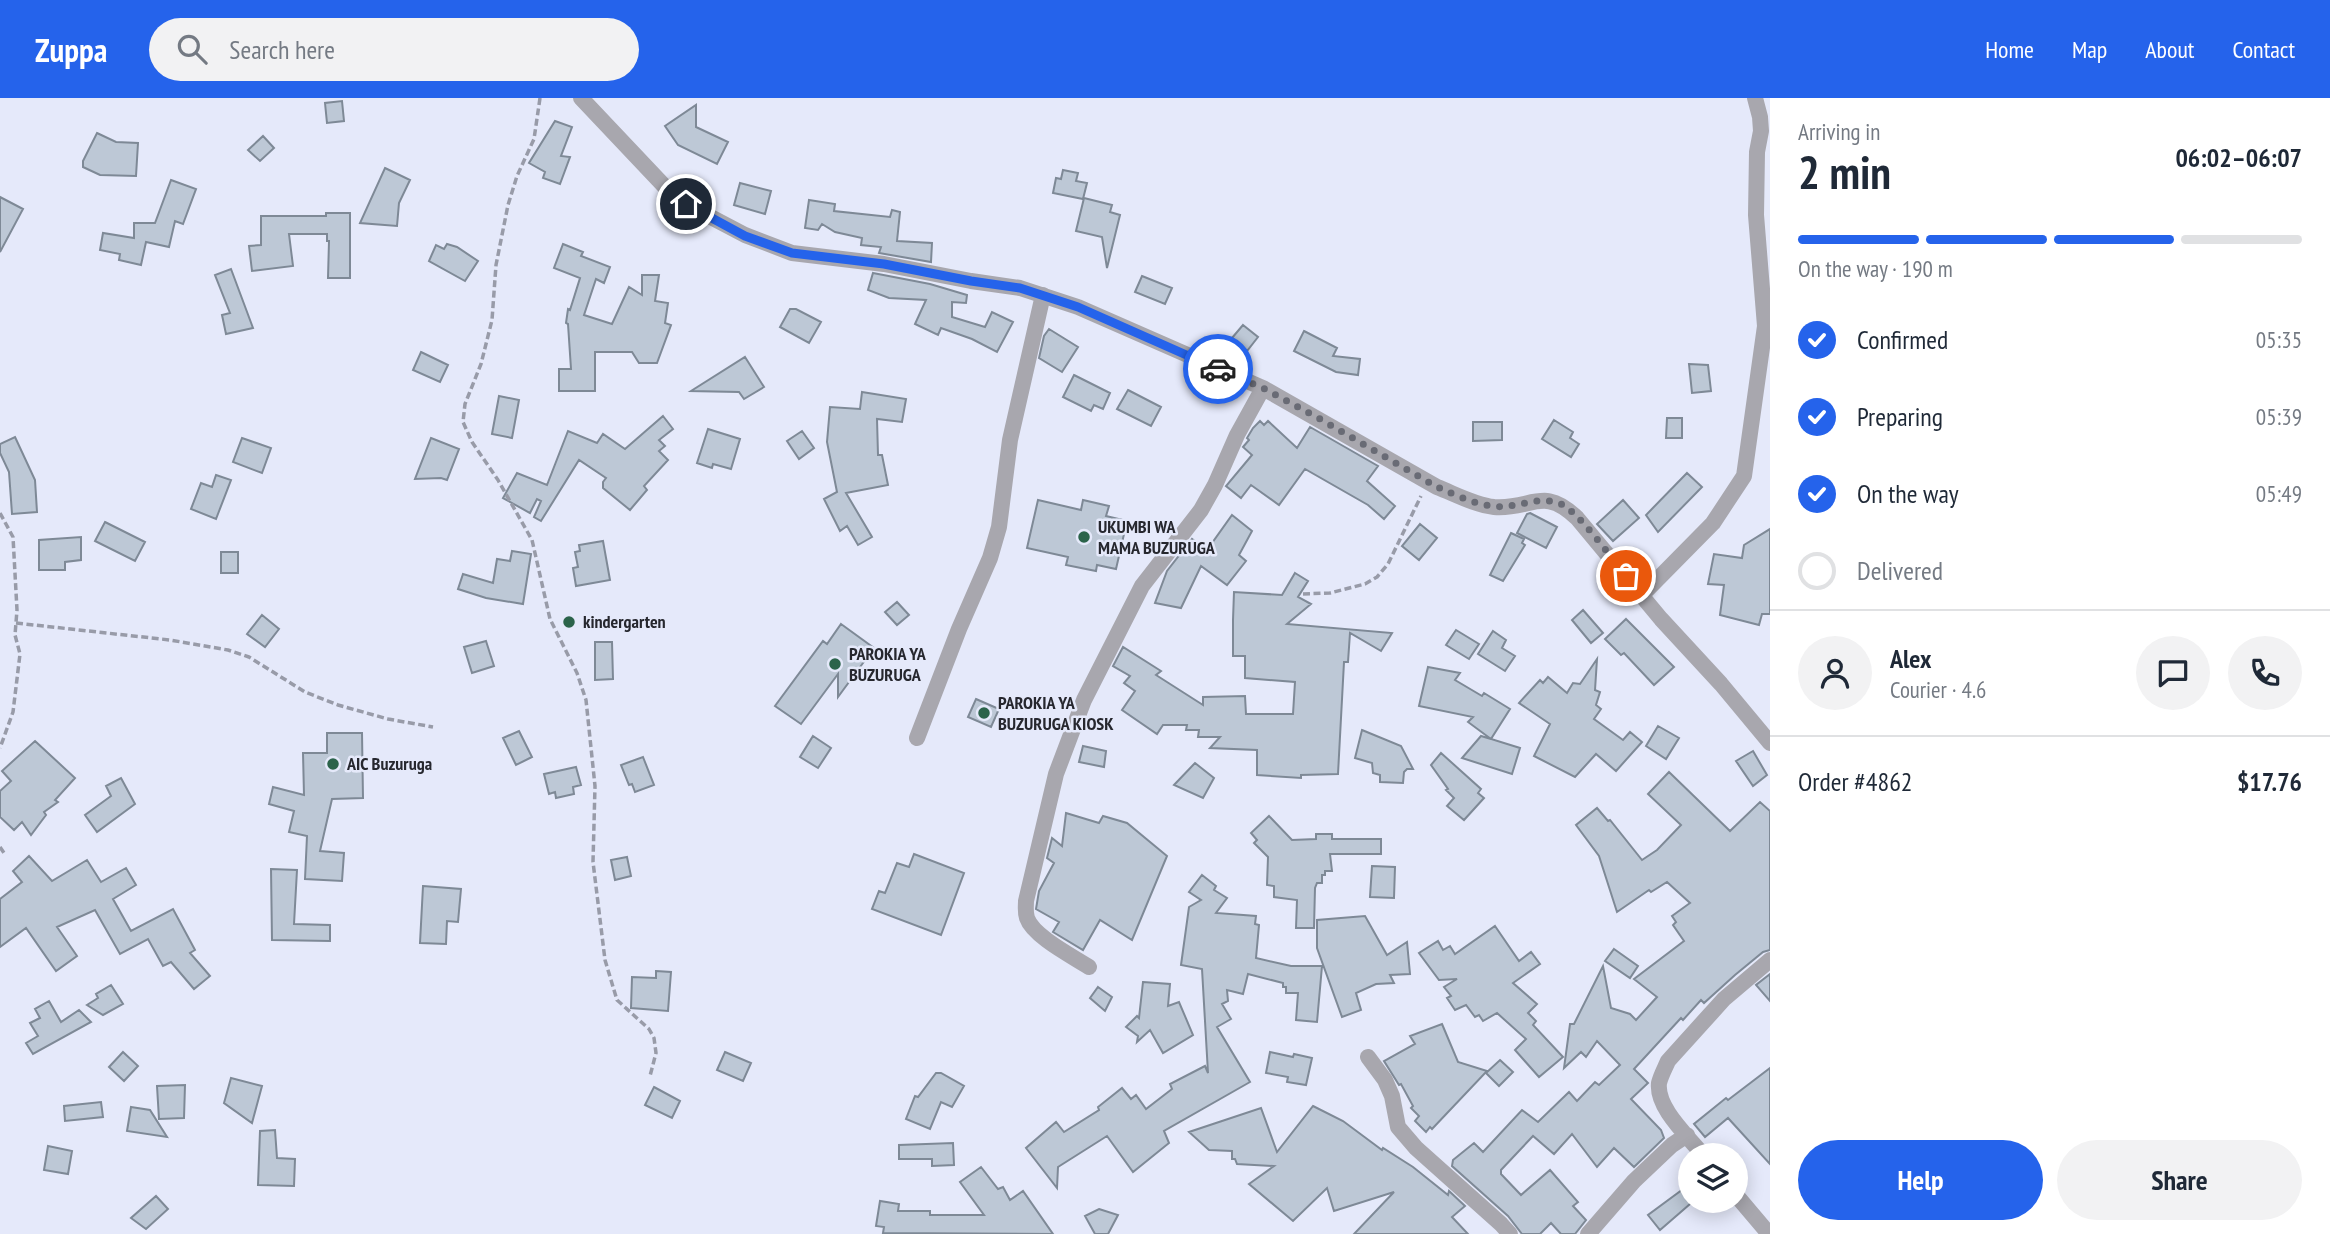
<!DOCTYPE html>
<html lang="en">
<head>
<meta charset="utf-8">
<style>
  body { margin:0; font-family:"PT Sans Narrow",sans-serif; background:#f2f2f3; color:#1f2937; height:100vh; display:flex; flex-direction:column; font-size:26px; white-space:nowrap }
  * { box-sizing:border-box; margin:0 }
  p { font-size:23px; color:#747a83 }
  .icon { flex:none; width:38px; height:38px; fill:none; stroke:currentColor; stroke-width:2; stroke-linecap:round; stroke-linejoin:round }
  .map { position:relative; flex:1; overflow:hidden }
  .panel { display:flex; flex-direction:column; background:#fff; width:560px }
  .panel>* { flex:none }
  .tools { position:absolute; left:1678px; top:1045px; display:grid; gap:14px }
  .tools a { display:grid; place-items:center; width:70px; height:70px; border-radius:50%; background:#fff; box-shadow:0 4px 18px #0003; font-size:35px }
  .pin { position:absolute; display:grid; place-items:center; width:60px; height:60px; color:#fff; margin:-30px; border:4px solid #fff; border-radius:50%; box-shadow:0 2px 7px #0007 }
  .courier { position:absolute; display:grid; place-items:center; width:70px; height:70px; margin:-35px; border:5px solid #2563eb; border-radius:50%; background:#fff; color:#222; box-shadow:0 2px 9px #0007 }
  .head em { font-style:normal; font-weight:800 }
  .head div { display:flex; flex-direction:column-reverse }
  .head { display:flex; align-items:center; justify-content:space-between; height:119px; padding:0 28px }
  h1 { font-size:46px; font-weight:800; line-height:52px }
  .bar { display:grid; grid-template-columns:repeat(4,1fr); gap:10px 7px; align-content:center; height:84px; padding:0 28px }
  .bar i { height:9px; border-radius:5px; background:#e0e1e3 }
  .bar .active { background:#2563eb }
  .bar p { grid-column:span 4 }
  .line { display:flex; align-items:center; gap:18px; padding:0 28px; border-top:2px solid #e0e1e3 }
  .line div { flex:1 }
  .round { display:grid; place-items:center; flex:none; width:74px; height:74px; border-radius:37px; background:#f2f2f3 }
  ol { padding:0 28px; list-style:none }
  li { display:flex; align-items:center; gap:21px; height:77px }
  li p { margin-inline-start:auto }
  li .icon { padding:7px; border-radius:50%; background:#2563eb; color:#fff; stroke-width:4 }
  li:last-child { color:#747a83 }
  li i { width:38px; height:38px; border:4px solid #e0e1e3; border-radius:50% }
  .button { display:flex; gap:14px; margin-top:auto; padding:14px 28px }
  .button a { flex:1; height:80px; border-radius:42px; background:#2563eb; color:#fff; font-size:28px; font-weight:800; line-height:80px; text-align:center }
  .button a+a { background:#f2f2f3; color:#1f2937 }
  header { display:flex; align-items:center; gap:42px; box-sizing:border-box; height:98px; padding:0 35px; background:#2563eb; color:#fff }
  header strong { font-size:33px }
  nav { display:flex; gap:38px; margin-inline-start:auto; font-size:24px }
  .search { width:490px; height:63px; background:#f2f2f3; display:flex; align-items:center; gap:18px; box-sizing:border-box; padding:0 24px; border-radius:38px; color:#747a83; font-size:26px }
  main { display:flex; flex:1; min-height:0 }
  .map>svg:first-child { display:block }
  .building { fill:#bdc8d6; stroke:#7e8996; stroke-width:2 }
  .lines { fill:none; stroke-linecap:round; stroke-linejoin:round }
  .path { stroke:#989ba8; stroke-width:3.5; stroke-dasharray:7 3.5; stroke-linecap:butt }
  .street { stroke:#a8a7ae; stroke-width:16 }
  .done { stroke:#696b75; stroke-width:7; stroke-dasharray:0 12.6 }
  .route { stroke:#2563eb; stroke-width:9 }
  .poi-dot { fill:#2b634a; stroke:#e5e9fa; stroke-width:2.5 }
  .labels { text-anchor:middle; stroke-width:5; stroke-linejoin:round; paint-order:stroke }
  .poi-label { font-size:18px; font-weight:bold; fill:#26272e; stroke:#e5e9fa; text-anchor:start }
</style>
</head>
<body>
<header>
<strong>Zuppa</strong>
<div class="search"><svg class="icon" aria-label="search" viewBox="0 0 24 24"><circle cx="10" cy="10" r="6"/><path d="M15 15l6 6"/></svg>Search here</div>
<nav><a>Home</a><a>Map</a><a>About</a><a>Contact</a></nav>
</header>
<main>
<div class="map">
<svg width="1770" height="1136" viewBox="0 0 1770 1136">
  <rect width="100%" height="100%" fill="#e5e9fa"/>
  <path class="building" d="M342,3L344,23L327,25L325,5Z
    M696,7V29L728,44L717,66L678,47L665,28Z
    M555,23L572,29L561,58L570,59L560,86L543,80L545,74L529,65Z
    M97,35L116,44L138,45L136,78L100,77L83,69V63Z
    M263,38L274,50L260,63L248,52Z
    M385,70L410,82L399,105L397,128L360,125Z
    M1063,72L1078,75L1076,83L1087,85L1083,101L1053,95L1056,80L1061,81Z
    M687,78L709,93L703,103L680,88Z
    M171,82L196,91L183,126L175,123L169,149L146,144L141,167L119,162L120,156L100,152L103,135L134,140V125H155Z
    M740,85L771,93L765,116L734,107Z
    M0,99L23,111L0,154Z
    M1084,100L1112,107L1110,114L1120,117L1107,170L1102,139L1076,133Z
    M809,102L835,106L834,113L890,119L892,112L900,114L897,143L932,145L931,164L879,155L881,149L861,147L862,140L835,134L822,126L818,132L805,130Z
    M326,115H350V180H328L329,143H327V136H289L293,168L252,173L249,148L261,147V118H326Z
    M447,146L457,149L478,163L465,183L429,163L436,147L444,151Z
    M563,146L583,154L581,158L610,169L604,185L596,181L584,217L612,226L629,189L642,197V177H659L655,203L668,205L665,225L671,227L657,265H639L632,254H595V293H559V271H571L568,226L566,225L568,211L570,212L580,180L554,170Z
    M231,171L253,230L226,236L222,217L230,215L215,177Z
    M873,175L930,186L967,197L966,205L952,204V219L985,229L992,214L1013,224L997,254L972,241L941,230L938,237L915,226L926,202L889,200L868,192Z
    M1142,178L1172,190L1165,206L1135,194Z
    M790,211H796L821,224L809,245L780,229Z
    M1243,227L1258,239L1247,253L1232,240Z
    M1049,231L1078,249L1062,274L1039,260L1044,238Z
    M1304,233L1337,250L1333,258L1360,261L1358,277L1336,274L1294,253Z
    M421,254L448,267L440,284L413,272Z
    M745,259L764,289L744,301L739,294L691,293Z
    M1689,266L1708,267L1711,293L1692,295Z
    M1074,277L1110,295L1103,311L1094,307L1091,313L1063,299Z
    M1128,292L1161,309L1151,328L1117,311Z
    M862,294L906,301L902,324L877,321L878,357H882L888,387L846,395L872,439L858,447L847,428L840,433L824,401L837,394L827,344L830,309L860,311Z
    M499,298L519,302L512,340L492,336Z
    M663,318L673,331L659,342L665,348L659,353L668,362L644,388L647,392L630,412L603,390V384L606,380L579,362L541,423L534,419L541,403L537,401L530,415L503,400L517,375L547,387L568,333L597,345L603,336L625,351Z
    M1667,320H1682V340H1666Z
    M1554,322L1573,334L1570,340L1579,346L1571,359L1542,341Z
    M1260,323L1264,327L1268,323L1297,350L1310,329L1378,368L1367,383L1395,408L1384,421L1368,407L1305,371L1279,407L1251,387L1241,400L1226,388L1252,357L1243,349L1249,342L1247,340L1253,330Z
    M1473,324H1502V342L1473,343Z
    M708,331L740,341L731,371L713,366L712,370L697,365Z
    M802,333L814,350L799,361L787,343Z
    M15,339L35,382L37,414L12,416L9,374L0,355V346Z
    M242,340L271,350L262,375L233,364Z
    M431,340L459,351L447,382L441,380L415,381Z
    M1687,375L1702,389L1658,434L1646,417Z
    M216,377L231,382L216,421L191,411L201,385L212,389Z
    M1038,402L1081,412L1083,402L1109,408L1106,418L1127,423L1116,471L1097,467L1096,473L1066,467L1068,459L1027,450Z
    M1623,402L1639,420L1613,443L1597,426Z
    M1530,415L1557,429L1546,450L1517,435L1527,416Z
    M1232,417L1252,433L1239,457L1246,463L1227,487L1201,468L1181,510L1155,505L1167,473L1192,441L1207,452Z
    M105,424L145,444L135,463L95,443Z
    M1420,426L1437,440L1419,462L1402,448Z
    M1770,431V516H1762L1759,527L1720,517L1724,487L1708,486L1714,456L1742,460L1744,447Z
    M1511,435L1524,441L1522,445L1525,447L1503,483L1490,477Z
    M81,439V462L65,464V472H39V442Z
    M603,443L610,482L576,488L573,470L578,469L575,454L580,453L579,447Z
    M512,453L531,456L523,506L486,500L458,491L463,476L493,485L497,461L510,463Z
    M221,454H238V475H221Z
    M1295,475L1308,483L1298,499L1311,506L1287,526L1392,535L1381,553L1350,535L1348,564H1344L1338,676L1301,677V680L1257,677V652L1210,650L1220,639H1198L1199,632H1186L1187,627H1163L1157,636L1122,612L1135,593L1124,585L1130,578L1113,568L1123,549L1161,573L1156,577L1203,607V599L1245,598L1246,616H1293L1295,584L1245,580V558H1233V522L1234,494L1282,497Z
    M897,504L909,517L897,527L885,514Z
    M1583,512L1603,535L1591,545L1572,522Z
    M262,517L279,531L265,549L247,536Z
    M1626,521L1674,569L1654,587L1624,555L1621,557L1605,541Z
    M841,526L874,550L838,599V576L801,626L775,608L823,543L827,546Z
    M1456,532L1479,546L1469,561L1446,547Z
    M1493,533L1506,542L1502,550L1515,558L1505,573L1478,556Z
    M486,543L494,568L472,575L464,549Z
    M595,544H612L613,581L595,582Z
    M1597,561L1595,592L1600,594L1596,607L1601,611L1594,621L1623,642L1630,634L1642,644L1616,673L1596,656L1575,679L1534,658L1550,626L1519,605L1540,582L1543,585L1548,579L1567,595L1573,585L1580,586Z
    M1428,569L1460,575L1455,582L1482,598L1484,595L1510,611L1491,641L1520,650L1512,676L1462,660L1481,638L1491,641L1468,624L1473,619L1419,608Z
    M976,601L999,611L991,629L968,619Z
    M1658,628L1679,640L1666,661L1646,648Z
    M1362,632L1401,648L1413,671H1407L1404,674L1403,685L1380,684V677L1373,675L1372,665L1355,660Z
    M519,633L532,659L516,667L503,640Z
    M327,635H362L363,700L332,701L320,753L344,755L342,783L305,781L307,738L289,734L294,713L269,706L273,689L304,697L303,655H327Z
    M813,638L831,650L818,670L800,659Z
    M35,643L75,680L55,702L58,704L44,714L46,717L31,737L22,724L14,732L0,719V693L11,683L2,673Z
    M1083,648L1106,653L1104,669L1079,664Z
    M1753,653L1767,677L1753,688L1736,663Z
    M1441,655L1481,691L1478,695L1484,700L1464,722L1447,708L1454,700L1446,692L1448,691L1431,667Z
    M643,659L654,687L635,694L632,686L629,687L621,667Z
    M1195,665L1214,680L1203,700L1174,687Z
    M576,669L581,687L573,689L574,696L556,700L555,694L549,696L544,676Z
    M1669,674L1730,733L1760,704L1770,713V852L1763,854L1735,877L1704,905L1701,902L1683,922L1681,920L1634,971L1648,985L1631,1001L1661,1032L1664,1040L1634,1069L1614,1050L1597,1069L1572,1036L1554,1056L1533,1038L1501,1072V1076L1521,1097L1550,1072L1578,1104L1573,1108L1586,1122L1575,1136H1561L1551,1125L1540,1136H1522L1508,1118L1452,1068L1453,1062L1474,1045L1483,1054L1522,1012L1538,1024L1569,994L1577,1003L1595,984L1599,987L1620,967L1597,943L1586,959L1581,954L1564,970L1570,926H1574L1603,868L1611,910L1630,916L1636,922L1657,899L1634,881L1684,843L1673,827L1676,824L1672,818L1690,805L1667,784L1651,794L1649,792L1617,814L1599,758L1576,727L1597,710L1608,723L1610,722L1642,762L1657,752L1681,727L1648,696Z
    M121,680L135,706L97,734L85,717L111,698L106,688Z
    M1066,715L1099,725L1103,718L1127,725L1167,758L1132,842L1100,822L1083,852L1053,834L1059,824L1036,811L1039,793L1054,765L1047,760L1052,740L1062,748Z
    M1269,718L1292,742L1316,741V736H1332V741H1381V756H1330L1332,773H1325V777H1322V785H1317L1315,790L1314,830H1296L1297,802L1274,799V788L1267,787L1268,759L1254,745L1257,742L1251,735Z
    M914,756L964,775L941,837L872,811L879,793L885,795L897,765L909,769Z
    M29,758L52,783L87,762L101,784L126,770L136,787L113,801L131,833L173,811L195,852L190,855L210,878L194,891L171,864L163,868L148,841L120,856L95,812L57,829L77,858L56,873L26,830L0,849V801L22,784L13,773Z
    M627,759L631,778L615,782L611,762Z
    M1372,768L1395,769L1394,800L1370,799Z
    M271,771L297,772L294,826L330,827V843L272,842Z
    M1202,777L1216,788L1214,792L1227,800L1216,815L1256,818L1255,826L1259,827L1256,860L1291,868H1322L1317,924L1296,922L1298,895H1286V889H1283V885L1248,876L1243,896L1227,892L1228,903L1222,906L1231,921L1217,929L1250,984L1164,1033L1169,1045L1133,1074L1107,1038L1058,1069L1057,1090L1026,1050L1056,1024L1064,1034L1099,1012L1098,1009L1122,990L1131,1001L1136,997L1146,1011L1172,991L1170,986L1205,968L1208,975L1202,871L1181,867L1189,809L1201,802L1189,794Z
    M423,788L461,791L458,824L447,823L446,846L420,845Z
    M1365,818L1387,857L1407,844L1410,876L1390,877L1394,885L1376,886L1356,895L1361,912L1342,919L1317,850V822Z
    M1495,828L1519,863L1531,854L1540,866L1513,885L1537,906L1528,915L1536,923L1533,927L1563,959L1539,979L1515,952L1526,941L1497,915L1483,923L1479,917L1475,919L1466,907L1455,912L1447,900L1451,898L1444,889L1457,881L1439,882L1419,855L1438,843L1443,852L1450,848L1455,856Z
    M1614,851L1638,868L1630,880L1605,863Z
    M656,873L671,874L668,913L631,910L632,879L656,880Z
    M1770,876V903L1756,887Z
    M1143,884L1170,886L1168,908L1179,904L1193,937L1163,955L1150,932L1137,944L1138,938L1126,929L1137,918L1139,920Z
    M111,887L123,906L103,917L87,907L98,900L96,896Z
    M1098,889L1112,899L1105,913L1090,900Z
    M49,903L61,924L79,912L91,924L33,956L26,945L38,938L30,925L40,920L35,911Z
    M1442,926L1458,964L1487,973L1432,1031L1430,1029L1426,1034L1415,1023L1419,1018L1411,1010L1413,1008L1401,986L1399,987L1384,963L1415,946L1410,938Z
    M123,954L138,968L124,983L109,969Z
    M725,954L751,965L743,983L717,972Z
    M1270,954L1293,959L1294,956L1312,960L1306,987L1287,984L1288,979L1266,975Z
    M1500,962L1513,974L1499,988L1486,975Z
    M1770,970V1066L1728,1020L1705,1039L1694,1026L1726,1000L1728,1002Z
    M936,975H941L964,988L952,1009L941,1004L930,1031L906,1021L915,998L918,999Z
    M231,980L262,988L252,1025L224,1005Z
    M185,987L184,1020L159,1021L157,988Z
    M654,989L680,1003L672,1020L645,1007Z
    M101,1004L103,1019L65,1023L64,1008Z
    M1313,1008L1343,1023L1382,1052L1383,1050L1413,1069L1448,1097L1449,1093L1465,1108L1452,1119L1468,1136H1354L1394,1094L1334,1113L1327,1090L1293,1123L1249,1086L1274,1068L1237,1066L1235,1061H1232V1053L1209,1052L1189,1034L1261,1010L1277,1054Z
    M131,1009L150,1012L167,1039L127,1033Z
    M275,1032L277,1060L295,1061L294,1088L258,1087L260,1033Z
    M953,1045L954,1067L932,1068V1061H899V1047Z
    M48,1048L72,1053L68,1076L44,1072Z
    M981,1069L998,1091L1003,1089L1010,1102L1023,1093L1053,1136L883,1135L884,1129L876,1128L880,1103L899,1106L898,1113H930V1117H984L960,1084Z
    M1690,1086V1106L1660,1132L1648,1117Z
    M156,1098L168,1111L146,1131L131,1120Z
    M1099,1111L1118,1117L1108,1136H1095L1085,1118Z"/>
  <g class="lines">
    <path class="path" d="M540,0L534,41L517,78L508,107L496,167L492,222L481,266L465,306L463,324L472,344L498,382L532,442L550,521L577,575L586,602L595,688L593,764L605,862L617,902L649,931L654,940L656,955L650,978
      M0,415L13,439L17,512L15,537L20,556L13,614L0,650
      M1303,496L1330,495L1365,486L1377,479L1388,466L1421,398
      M16,525L170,542L228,552L249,559L305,594L338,607L388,621L433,629
      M0,749L4,755"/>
    <path class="street" d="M581,0L668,92L686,106L745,137L792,155L884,166L971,183L1020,190L1078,209L1263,290L1437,389C1455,396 1475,407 1494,409C1532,412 1543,387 1577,420L1661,521L1721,586L1770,645
      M1642,497L1713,425L1744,378L1765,228L1756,117L1757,54L1761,33L1760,19L1755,0
      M917,640L959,531L990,460L999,429L1010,342L1043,197
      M1089,869C1072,858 1033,838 1027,820C1025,814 1026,808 1026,803L1056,676L1084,602L1142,488L1201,412L1215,387L1237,337L1263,290
      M1368,959L1385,982L1392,998L1398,1029L1416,1050L1501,1126L1510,1136
      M1703,1057C1688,1038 1656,1010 1659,985C1661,977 1665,970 1668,963L1724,901L1770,862
      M1736,1097L1769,1136
      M1588,1136L1634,1083L1672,1047L1687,1037"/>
  </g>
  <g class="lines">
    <path class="done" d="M1218,271L1263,290L1320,321L1437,389C1454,396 1473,406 1492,408C1516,412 1538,396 1561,406C1579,414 1612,461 1626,478"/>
    <path class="route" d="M686,106L745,138L792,155L884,166L971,183L1020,190L1078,209L1218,271"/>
  </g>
  <g class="poi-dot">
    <circle cx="1084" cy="439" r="7"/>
    <circle cx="569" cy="524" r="7"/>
    <circle cx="835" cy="566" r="7"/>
    <circle cx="984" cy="615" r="7"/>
    <circle cx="333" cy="666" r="7"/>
  </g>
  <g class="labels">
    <g class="poi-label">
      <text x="1098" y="435">UKUMBI WA<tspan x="1098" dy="21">MAMA BUZURUGA</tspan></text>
      <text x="583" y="530">kindergarten</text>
      <text x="849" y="562">PAROKIA YA<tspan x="849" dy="21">BUZURUGA</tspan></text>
      <text x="998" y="611">PAROKIA YA<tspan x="998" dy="21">BUZURUGA KIOSK</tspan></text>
      <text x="347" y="672">AIC Buzuruga</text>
    </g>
  </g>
</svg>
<div class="tools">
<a><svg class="icon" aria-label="layers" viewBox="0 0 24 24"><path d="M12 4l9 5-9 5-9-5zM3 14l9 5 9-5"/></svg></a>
</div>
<div class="pin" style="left:1626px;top:478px;background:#ea580c"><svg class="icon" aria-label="bag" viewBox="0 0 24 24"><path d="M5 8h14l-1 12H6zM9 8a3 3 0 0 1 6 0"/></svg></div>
<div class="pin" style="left:686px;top:106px;background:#1f2937"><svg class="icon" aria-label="home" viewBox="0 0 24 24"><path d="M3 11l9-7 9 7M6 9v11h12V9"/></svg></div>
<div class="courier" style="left:1218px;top:271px"><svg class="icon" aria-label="car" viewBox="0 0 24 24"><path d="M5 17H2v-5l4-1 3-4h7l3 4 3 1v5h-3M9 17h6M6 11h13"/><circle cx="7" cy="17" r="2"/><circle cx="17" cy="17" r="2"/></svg></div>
</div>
<section class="panel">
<div class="head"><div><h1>2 min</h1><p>Arriving in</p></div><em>06:02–06:07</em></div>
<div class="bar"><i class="active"></i><i class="active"></i><i class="active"></i><i></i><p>On the way · 190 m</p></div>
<ol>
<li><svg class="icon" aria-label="check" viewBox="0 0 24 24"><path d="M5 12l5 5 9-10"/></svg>Confirmed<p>05:35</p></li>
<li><svg class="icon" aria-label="check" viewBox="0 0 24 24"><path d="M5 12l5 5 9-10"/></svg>Preparing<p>05:39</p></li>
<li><svg class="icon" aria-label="check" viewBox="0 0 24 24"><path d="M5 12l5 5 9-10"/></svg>On the way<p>05:49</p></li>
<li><i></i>Delivered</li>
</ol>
<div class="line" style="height:126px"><a class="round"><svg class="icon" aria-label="person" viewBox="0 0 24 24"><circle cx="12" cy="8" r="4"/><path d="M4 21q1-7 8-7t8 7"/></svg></a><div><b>Alex</b><p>Courier · 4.6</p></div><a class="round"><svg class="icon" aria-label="chat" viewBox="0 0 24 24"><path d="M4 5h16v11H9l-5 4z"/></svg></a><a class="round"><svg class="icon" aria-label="phone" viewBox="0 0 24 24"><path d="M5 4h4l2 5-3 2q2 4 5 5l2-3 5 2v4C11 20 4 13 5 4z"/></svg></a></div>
<div class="line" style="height:91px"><div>Order #4862</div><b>$17.76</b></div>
<div class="button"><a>Help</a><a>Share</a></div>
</section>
</main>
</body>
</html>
